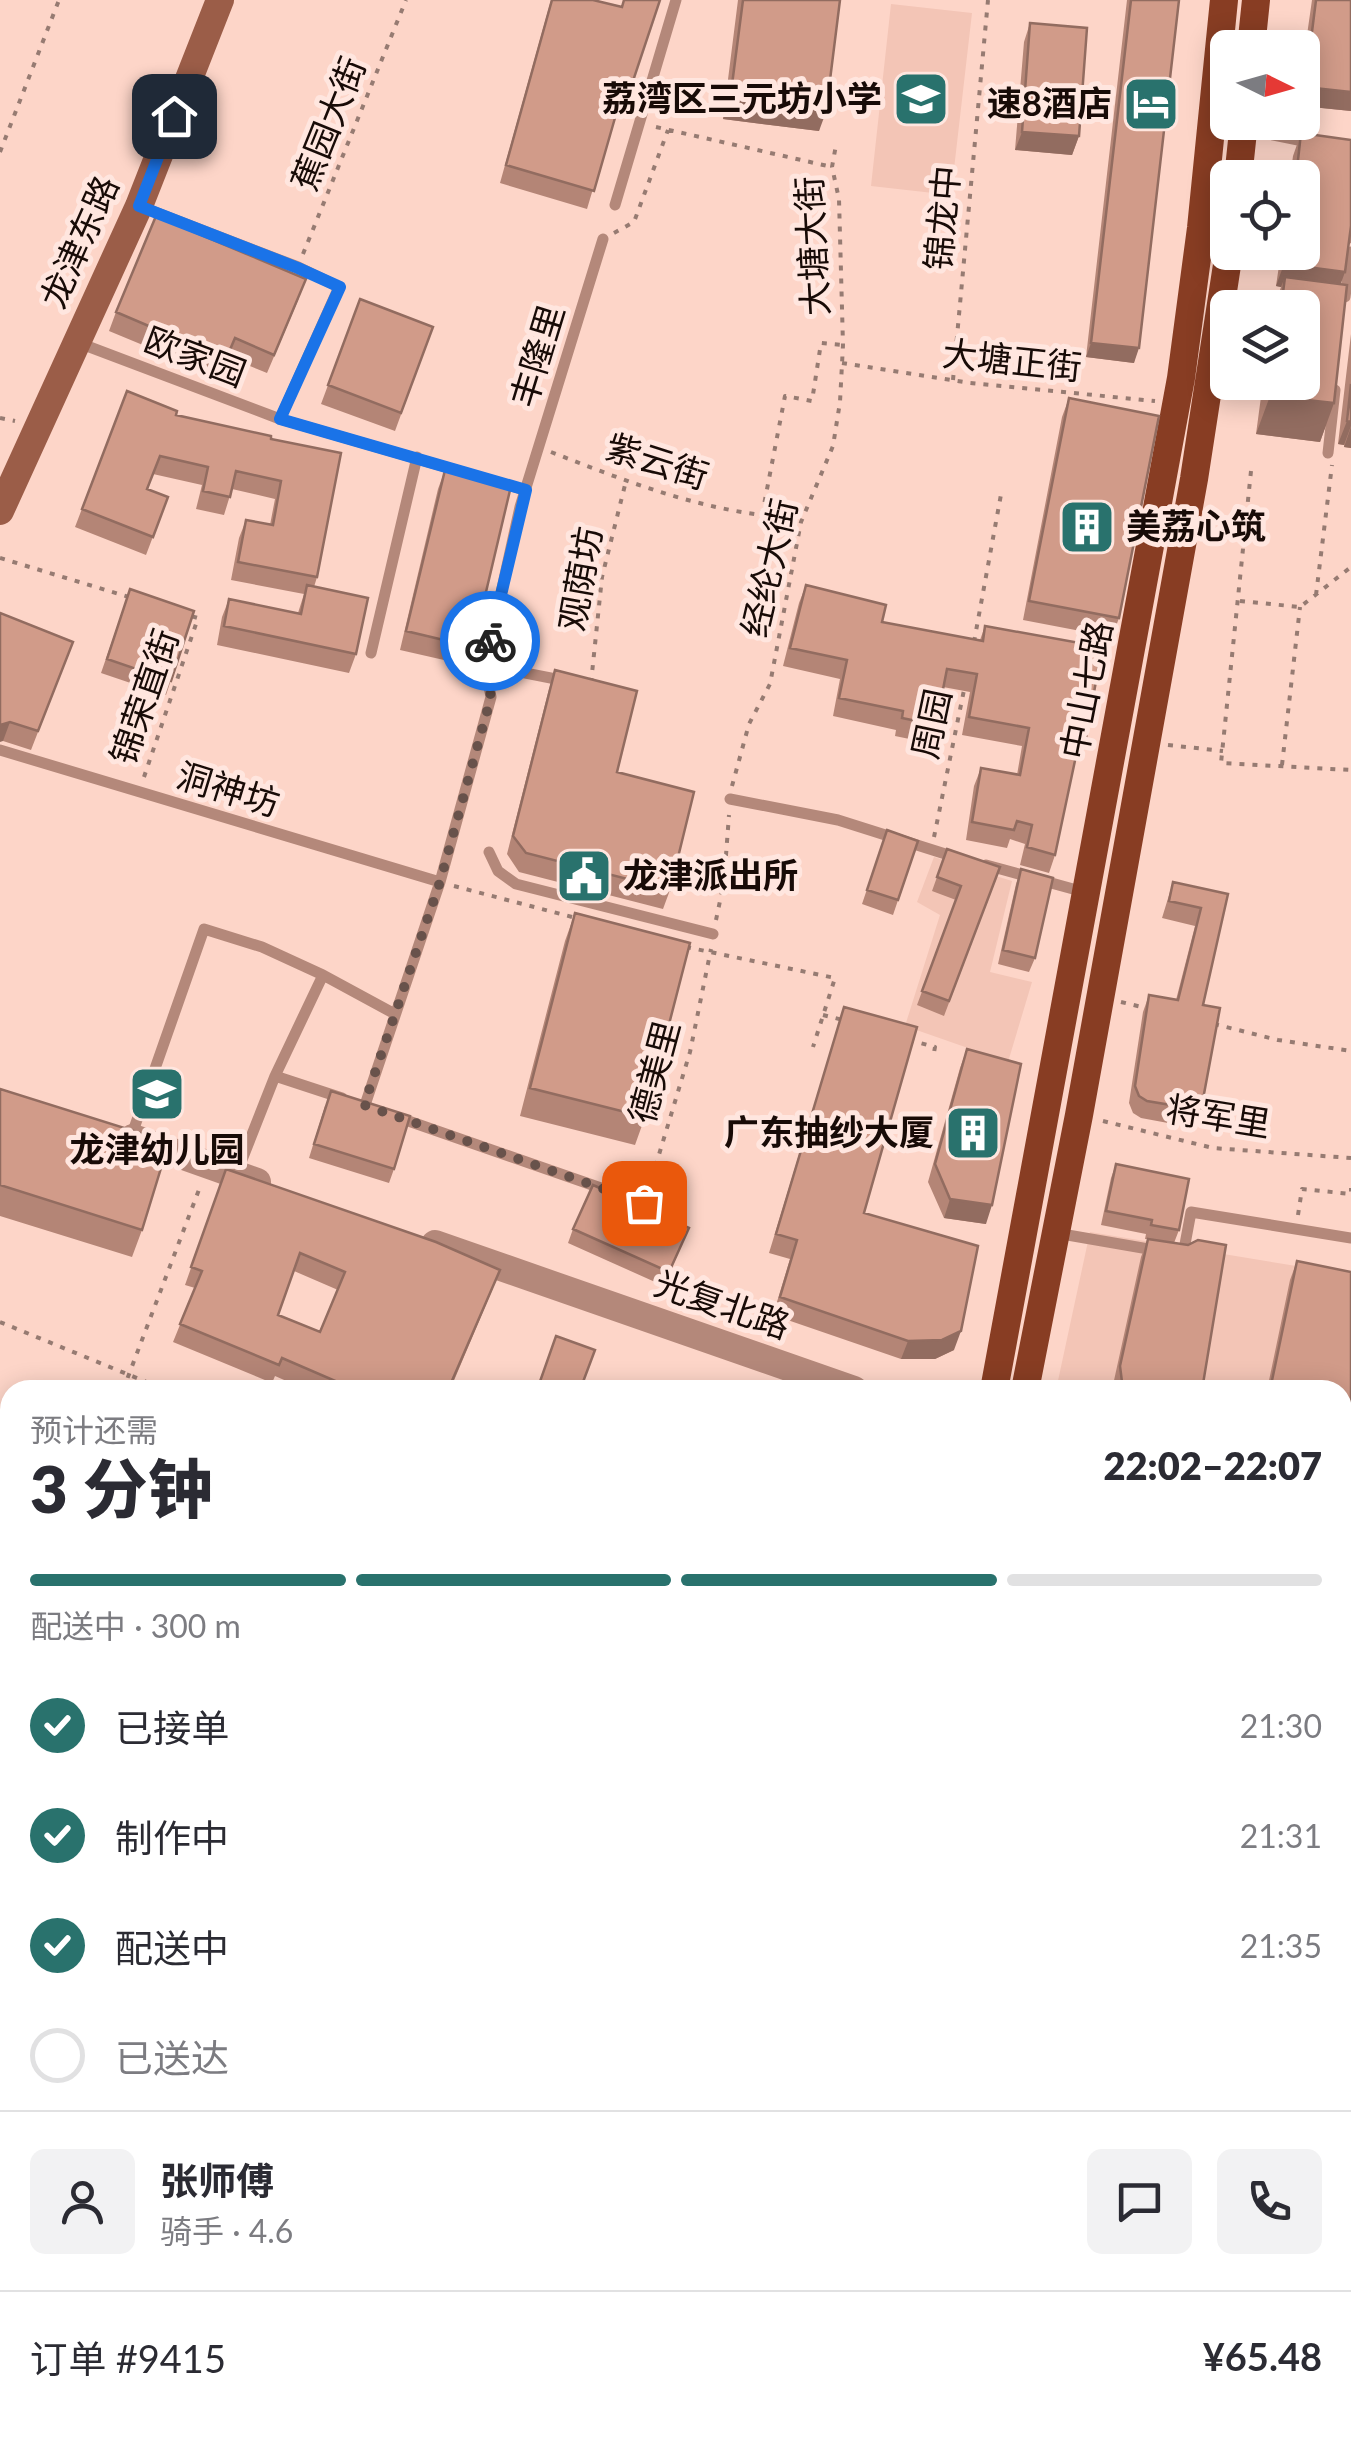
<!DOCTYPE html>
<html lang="zh">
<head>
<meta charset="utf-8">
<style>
  body { margin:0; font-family:Lato,"Noto Sans SC",sans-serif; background:#f2f2f3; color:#2b2b33; height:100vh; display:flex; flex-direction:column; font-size:38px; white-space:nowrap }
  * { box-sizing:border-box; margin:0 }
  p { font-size:32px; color:#7c7c81 }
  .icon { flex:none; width:55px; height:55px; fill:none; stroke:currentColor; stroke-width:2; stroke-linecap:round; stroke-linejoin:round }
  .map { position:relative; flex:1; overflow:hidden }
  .details { position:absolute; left:0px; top:1380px; width:1352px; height:1060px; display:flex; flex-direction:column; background:#fff; border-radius:30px 30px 0 0; box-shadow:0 5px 25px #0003 }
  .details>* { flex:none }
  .needle { width:65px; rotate:95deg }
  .controls { position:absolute; left:1210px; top:30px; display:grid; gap:20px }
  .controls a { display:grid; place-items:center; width:110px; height:110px; border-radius:15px; background:#fff; box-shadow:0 5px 25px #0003; font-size:50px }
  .pin { position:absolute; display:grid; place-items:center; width:85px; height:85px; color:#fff; margin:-42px; border-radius:20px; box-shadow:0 5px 15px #0006 }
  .courier { position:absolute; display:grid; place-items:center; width:100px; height:100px; margin:-50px; border:8px solid #1a73e8; border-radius:50%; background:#fff; color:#222; box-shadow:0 2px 12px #0007 }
  .head em { font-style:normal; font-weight:800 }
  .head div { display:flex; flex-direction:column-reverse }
  .head { display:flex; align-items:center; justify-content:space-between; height:170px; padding:0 30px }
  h1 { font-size:65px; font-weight:800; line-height:75px }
  .bar { display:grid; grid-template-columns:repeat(4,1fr); gap:15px 10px; align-content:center; height:120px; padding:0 30px }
  .bar i { height:12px; border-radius:8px; background:#e1e1e2 }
  .bar .current { background:#29726d }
  .bar p { grid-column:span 4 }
  .line { display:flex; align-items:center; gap:25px; padding:0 30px; border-top:2px solid #e1e1e2 }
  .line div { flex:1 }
  .round { display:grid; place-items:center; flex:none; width:105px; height:105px; border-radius:15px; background:#f2f2f3 }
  ol { padding:0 30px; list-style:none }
  li { display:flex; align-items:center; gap:30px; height:110px }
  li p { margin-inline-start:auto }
  li .icon { padding:10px; border-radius:50%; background:#29726d; color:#fff; stroke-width:4 }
  li:last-child { color:#7c7c81 }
  li i { width:55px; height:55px; border:5px solid #e1e1e2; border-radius:50% }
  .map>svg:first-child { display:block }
  .built { fill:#f3c5b6 }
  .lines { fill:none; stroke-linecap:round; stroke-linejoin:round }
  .path { stroke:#967b72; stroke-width:4; stroke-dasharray:5 8; stroke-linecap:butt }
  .service { stroke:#b4887a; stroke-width:11 }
  .tertiary { stroke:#b4887a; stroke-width:28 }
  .secondary { stroke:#9b5d48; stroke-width:28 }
  .primary { stroke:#883d23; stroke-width:28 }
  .wall { fill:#b48576; fill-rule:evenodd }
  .shaded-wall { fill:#926c60 }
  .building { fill:#d19b89; stroke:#926c60; stroke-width:2.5; fill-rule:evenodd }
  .done { stroke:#68524b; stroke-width:10; stroke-dasharray:0 18 }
  .route { stroke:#1a73e8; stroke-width:12 }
  .labels { text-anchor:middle; stroke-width:10; stroke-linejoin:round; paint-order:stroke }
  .poi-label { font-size:35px; font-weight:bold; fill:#180b07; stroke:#ffe6df; text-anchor:end }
  .street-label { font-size:35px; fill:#180b07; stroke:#ffe6df }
</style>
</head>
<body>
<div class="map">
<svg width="1351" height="2440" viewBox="0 0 1351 2440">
  <rect width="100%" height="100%" fill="#fdd5c8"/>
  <path class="built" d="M891,4L972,13L951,195L871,186Z
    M934,857L1012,881L990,972L1032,982L1008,1062L905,1026L940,915L917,902Z
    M1090,1232L1351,1275V1504L1343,1502L1342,1390H1056Z
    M10,1674V1883L0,1910V1703Z"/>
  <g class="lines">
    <path class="path" d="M656,127L832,167
      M0,152L59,0
      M614,233L634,222L668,130
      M303,254L406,0
      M842,363L970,383L1155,401
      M953,380L988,0
      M0,418L15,421
      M551,452C620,479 689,506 762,515L785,396L812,401L821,343L843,345
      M1251,471L1221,763L1351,770
      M0,558L129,597
      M1316,595L1332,465
      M1240,601L1300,607L1351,567
      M974,642L1002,489
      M591,683L602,577L626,481
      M1168,745L1223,751
      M1282,765L1300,607
      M144,777L198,618L191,616
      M732,786L749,724L770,684L801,522L833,446L840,402L843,345L839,199L832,167L836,145
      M934,837L964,690
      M454,886L576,918
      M716,920L724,882L729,815
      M686,947L835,978L813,1047
      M1121,1002L1146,1008
      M823,1015L843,1020
      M1214,1024L1278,1040L1351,1051
      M909,1040L935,1047L933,1058
      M1103,1121L1213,1148L1351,1158
      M648,1191L690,1052L711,949
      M1298,1215L1302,1189L1351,1194V1188
      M0,1322L166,1390
      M123,1390L200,1187
      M0,2122L10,2125
      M1342,2254L1351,2181
      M640,2440L644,2430"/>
    <path class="service" d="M1244,129L1313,143
      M615,205L676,0
      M139,206L298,267L339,287L280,419
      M1223,296L1288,305
      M1345,297L1351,252
      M79,343L280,419L525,490
      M1328,453L1335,390
      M371,653L417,457
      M485,665L566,681
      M0,750L440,882
      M730,799L838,820L958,858
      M489,852L498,871L516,884L713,934
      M986,865L1084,892
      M275,1076L342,1098
      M365,1105L440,882L491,697L485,665L520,507L603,239
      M397,1117L644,1203
      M131,1137L204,929L262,947L323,975
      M236,1175L275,1076L323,975L395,1014
      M1056,1233L1160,1251
      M1178,1254L1183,1255L1191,1212L1351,1238
      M1342,1740L1351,1741"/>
    <path class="tertiary" d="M133,1138L257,1182
      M435,1244L854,1390
      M1342,1516L1351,1517
      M0,1959L10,1963
      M1342,2350L1351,2351
      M248,2440L253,2430"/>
    <path class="secondary" d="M0,511L139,206L220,0
      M0,1481L10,1484
      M0,1517L10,1520
      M1342,1907L1351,1908"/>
    <path class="primary" d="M1251,48L1256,0
      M1238,178L1244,122
      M994,1390L1181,378L1201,228L1224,0
      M1025,1390L1079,1115L1194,479L1229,252
      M0,1498L10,1501
      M1342,1923L1351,1924
      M847,2440L848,2430
      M869,2440L870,2430"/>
  </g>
  <path class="wall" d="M551,0H593L621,7L660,0L620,117L615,115L587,209L500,183Z
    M738,0H840L819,131L723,119Z
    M1127,0H1179L1134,363L1086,357Z
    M1312,0H1351V111L1302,106V70Z
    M1030,23L1079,136L1072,155L1015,150L1024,42Z
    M1301,133L1351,140V243L1349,244L1345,272L1340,284L1334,403L1320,442L1256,434L1263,382H1302V308H1274L1281,287L1276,286L1281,252H1302V178H1290L1293,156Z
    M299,298L267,373L228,357L220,377L109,331L116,312Z
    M360,299L433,327L395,431L321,404Z
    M1351,334V448L1344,447V445L1338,444Z
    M127,391L176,415L271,439L317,577L314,587L356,654L349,673L217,645L222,617L229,599L298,613L304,594L231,580L239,538L246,520L270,525L275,499L232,489L224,515L196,509L202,485L153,474L148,489L168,497L146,555L75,527Z
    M1069,398L1119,618L1112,637L1023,620L1062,417Z
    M445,470L473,647L466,665L400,650L438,489Z
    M806,585L882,622L980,640L985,626L1086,738L1079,756H1076L1055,855L1049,873L1020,865L1025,844L1010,839L1007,848L966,840L974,786L981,768L1017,775L1022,746L962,735L970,692L943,687L936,725L929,743L895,736L896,730L833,716L840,679L783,666L799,603Z
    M130,589L194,611L166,695L101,673Z
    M0,613L73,642L31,750L3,741Z
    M555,670L617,772L670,890L663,909L519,872L507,854L549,689Z
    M887,830L918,841L893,915L862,904Z
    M947,849L1000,867L944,1016L917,1005L956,900L932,891Z
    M1021,869L1035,958L1029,972L998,964L1016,884Z
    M1173,882L1228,894L1203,1005L1201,1110L1195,1128L1141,1118L1133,1113L1129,1103L1143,1012L1149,995L1176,1000L1195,926L1162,918Z
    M575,913L645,1117L635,1145L520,1116L565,941Z
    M844,1007L864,1213L954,1350L935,1359H901L773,1315L790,1259L769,1253Z
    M967,1049L986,1224L944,1218L928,1182L960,1068Z
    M0,1089L142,1230L132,1257L0,1216Z
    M325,1106L394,1169L389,1183L309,1158Z
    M1116,1164L1179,1230L1174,1243L1202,1390H1114L1113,1385L1141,1257L1148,1239H1145L1146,1234L1101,1225L1111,1178Z
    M226,1169L493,1288L450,1390H307L275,1376L272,1383L173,1342L195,1288L185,1285ZM294,1271L338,1290L320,1332L278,1315Z
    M573,1229L683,1242L664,1286L568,1243Z
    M1297,1261L1351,1272V1458L1342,1456V1390H1267L1290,1280Z
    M1342,1523L1351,1525V1608L1342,1607Z
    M10,1720V1747L2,1744Z
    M1342,1930L1351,1933V2070L1347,2081L1342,2079Z
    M1351,2264V2292L1346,2291Z
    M922,2430H1045L1044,2440H921Z"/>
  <path class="shaded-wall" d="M1305,87L1351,92V111L1302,106V93Z
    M730,100L826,112L819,131L723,119Z
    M1022,132L1079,136L1072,155L1015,150Z
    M1284,264L1345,272L1337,294L1285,277L1281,287L1276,286Z
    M1091,343L1139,348L1134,363L1086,357Z
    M1270,396L1334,403L1320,442L1256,434Z
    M1347,421L1351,422V426L1344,445L1338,444Z
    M1351,427V448L1344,447Z
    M10,722L3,741L0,742V725Z
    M950,1199L992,1205L986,1224L944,1218Z
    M961,1331L954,1350L935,1359H901L908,1341Z
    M1342,1824L1351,1826V1845L1342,1843Z"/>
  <path class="building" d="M552,0H593L622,7L624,0H660L627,99L621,97L594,191L506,165Z
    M743,0H840L826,112L730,100Z
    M1131,0H1179L1139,348L1091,343Z
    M1316,0H1351V92L1305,87Z
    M1030,23L1087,28L1079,136L1022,132Z
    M1301,133L1351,140V226L1345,272L1284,264L1286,252H1302V178H1296Z
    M156,216L306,279L274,355L235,338L226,359L116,312Z
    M1285,277L1347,285L1334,403L1270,396L1272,382H1302V308H1281Z
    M360,299L433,327L401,413L328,385Z
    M1351,384V422L1347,421Z
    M127,391L177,411L176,415L271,436V439L341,453L317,577L238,562L246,520L273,525L281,481L236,471L230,497L203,491L208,467L160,456L147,489L168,497L153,537L82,509Z
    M1069,398L1159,416L1119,618L1029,601Z
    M445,470L511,486L473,647L406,631Z
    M307,585L368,598L356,654L224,626L229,599L301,614Z
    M806,585L886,605L882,622L983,641L985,626L1102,647L1086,738L1080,737L1055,855L1027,847L1032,825L1017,821L1014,830L972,822L981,768L1020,775L1029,728L969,717L977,674L947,669L936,725L902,718L903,711L839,698L847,660L790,648Z
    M130,589L194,611L171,681L107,659Z
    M0,613L73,642L38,731L10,722L0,725Z
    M555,670L637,691L617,772L694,792L670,890L526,853L513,836Z
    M887,830L918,841L898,900L867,890Z
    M947,849L1000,867L949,1001L922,991L961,886L937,877Z
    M1021,869L1053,878L1035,958L1003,950Z
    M1173,882L1228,894L1203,1005L1220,1008L1201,1110L1147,1101L1139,1096L1135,1086L1149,995L1178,1000L1201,908L1169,901Z
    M575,913L690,943L645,1117L530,1088Z
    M844,1007L917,1027L864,1213L978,1246L961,1331L942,1340L908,1341L780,1297L797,1240L776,1234Z
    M967,1049L1021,1064L992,1205L950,1199L935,1164Z
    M0,1089L169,1142L142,1230L0,1185Z
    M331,1091L410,1116L394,1169L314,1144Z
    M1116,1164L1189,1179L1179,1230L1151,1225L1152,1220L1106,1211Z
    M226,1169L436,1242L500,1270L448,1390H356L282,1358L279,1365L180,1324L202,1271L191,1267ZM300,1253L345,1272L320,1332L278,1315Z
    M593,1185L689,1228L669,1272L573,1229Z
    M1148,1239L1188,1245L1198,1240L1226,1245L1202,1390H1123L1120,1366Z
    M1297,1261L1351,1272V1438L1342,1436V1390H1270Z
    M556,1336L595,1350L580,1390H537Z
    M175,1382L196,1390H172Z
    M1342,1523L1351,1525V1591L1342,1589Z
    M1342,1745L1351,1746V1826L1342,1824Z
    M1342,1930L1351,1933V2055L1342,2052Z
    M286,2430H449L445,2440H282Z
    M658,2430H712L711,2433L714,2435L712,2440H654Z
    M754,2430L800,2433L799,2440H753Z
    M926,2430H1045L1044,2440H926Z"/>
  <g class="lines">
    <path class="done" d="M490,641L485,665L491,697L440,882L364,1105L644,1203"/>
    <path class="route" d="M174,116L139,206L298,268L340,287L280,419L526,490L490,641"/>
  </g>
  <defs>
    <g id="school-square" transform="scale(2.875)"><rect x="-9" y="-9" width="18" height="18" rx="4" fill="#29726d" stroke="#ffe6df"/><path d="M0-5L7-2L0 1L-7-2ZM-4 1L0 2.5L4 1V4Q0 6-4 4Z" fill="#fff"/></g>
    <g id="hotel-square" transform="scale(2.875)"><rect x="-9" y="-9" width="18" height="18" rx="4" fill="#29726d" stroke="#ffe6df"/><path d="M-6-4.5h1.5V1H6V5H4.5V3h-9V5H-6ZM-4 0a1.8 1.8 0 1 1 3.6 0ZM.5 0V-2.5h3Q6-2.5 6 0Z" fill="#fff"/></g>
    <g id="building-square" transform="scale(2.875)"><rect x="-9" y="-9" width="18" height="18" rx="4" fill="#29726d" stroke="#ffe6df"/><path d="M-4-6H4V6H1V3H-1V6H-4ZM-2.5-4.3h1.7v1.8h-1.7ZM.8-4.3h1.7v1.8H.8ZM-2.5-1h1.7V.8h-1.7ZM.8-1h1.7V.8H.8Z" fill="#fff"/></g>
    <g id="civic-square" transform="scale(2.875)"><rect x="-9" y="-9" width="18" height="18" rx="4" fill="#29726d" stroke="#ffe6df"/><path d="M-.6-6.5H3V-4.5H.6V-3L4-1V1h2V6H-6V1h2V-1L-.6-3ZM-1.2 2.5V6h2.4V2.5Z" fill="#fff"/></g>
  </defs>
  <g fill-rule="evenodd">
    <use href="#school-square" x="921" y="99"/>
    <use href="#hotel-square" x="1151" y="104"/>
    <use href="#building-square" x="1087" y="527"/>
    <use href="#civic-square" x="584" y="876"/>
    <use href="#school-square" x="157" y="1094"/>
    <use href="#building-square" x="973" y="1133"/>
  </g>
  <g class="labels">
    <g class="poi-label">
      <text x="882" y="111">荔湾区三元坊小学</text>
      <text x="1112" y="116">速8酒店</text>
      <text x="1126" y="539" text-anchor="start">美荔心筑</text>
      <text x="623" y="888" text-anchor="start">龙津派出所</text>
      <text x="934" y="1145">广东抽纱大厦</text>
      <text x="157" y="1162" text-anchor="middle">龙津幼儿园</text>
    </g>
    <g class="street-label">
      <text transform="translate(329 124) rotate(-68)" y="12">蕉园大街</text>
      <text transform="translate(943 218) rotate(-85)" y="12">锦龙中</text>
      <text transform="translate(80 242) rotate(-66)" y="12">龙津东路</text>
      <text transform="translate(813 246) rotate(-93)" y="12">大塘大街</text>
      <text transform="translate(538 356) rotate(-73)" y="12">丰隆里</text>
      <text transform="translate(195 357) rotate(21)" y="12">欧家园</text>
      <text transform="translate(1012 361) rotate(6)" y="12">大塘正街</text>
      <text transform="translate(657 462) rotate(18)" y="12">紫云街</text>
      <text transform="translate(770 568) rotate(-77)" y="12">经纶大街</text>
      <text transform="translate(581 579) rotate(-80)" y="12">观荫坊</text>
      <text transform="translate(1087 690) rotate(-79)" y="12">中山七路</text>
      <text transform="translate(145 697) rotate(-71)" y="12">锦荣直街</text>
      <text transform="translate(932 724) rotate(-78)" y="12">周园</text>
      <text transform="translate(228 790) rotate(17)" y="12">洞神坊</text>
      <text transform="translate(655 1072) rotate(-75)" y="12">德美里</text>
      <text transform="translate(1218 1117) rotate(9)" y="12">将军里</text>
      <text transform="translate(722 1305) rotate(19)" y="12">光复北路</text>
    </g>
  </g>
</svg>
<div class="controls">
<a><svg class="needle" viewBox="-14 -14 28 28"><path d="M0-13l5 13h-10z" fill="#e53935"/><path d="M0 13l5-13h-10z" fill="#7c7c81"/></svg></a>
<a><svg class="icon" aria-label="locate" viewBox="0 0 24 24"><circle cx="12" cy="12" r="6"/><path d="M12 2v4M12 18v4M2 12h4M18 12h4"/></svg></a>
<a><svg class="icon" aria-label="layers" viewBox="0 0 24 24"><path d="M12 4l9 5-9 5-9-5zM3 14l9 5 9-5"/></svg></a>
</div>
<div class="pin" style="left:644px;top:1203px;background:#ea580c"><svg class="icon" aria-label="bag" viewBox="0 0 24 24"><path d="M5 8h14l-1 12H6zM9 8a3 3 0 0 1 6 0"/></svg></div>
<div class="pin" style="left:174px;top:116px;background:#1f2937"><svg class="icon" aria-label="home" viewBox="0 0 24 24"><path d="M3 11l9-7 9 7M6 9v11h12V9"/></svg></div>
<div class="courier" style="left:490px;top:641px"><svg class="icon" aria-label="bike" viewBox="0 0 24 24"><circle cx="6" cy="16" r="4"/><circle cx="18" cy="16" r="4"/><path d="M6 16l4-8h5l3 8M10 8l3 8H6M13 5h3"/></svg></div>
<section class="details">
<div class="head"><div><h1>3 分钟</h1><p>预计还需</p></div><em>22:02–22:07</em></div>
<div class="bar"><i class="current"></i><i class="current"></i><i class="current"></i><i></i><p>配送中 · 300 m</p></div>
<ol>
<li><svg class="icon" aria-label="check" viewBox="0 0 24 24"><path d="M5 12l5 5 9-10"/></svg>已接单<p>21:30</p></li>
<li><svg class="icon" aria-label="check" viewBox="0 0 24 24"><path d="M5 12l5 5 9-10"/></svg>制作中<p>21:31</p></li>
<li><svg class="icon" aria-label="check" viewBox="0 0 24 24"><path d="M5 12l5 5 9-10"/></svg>配送中<p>21:35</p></li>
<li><i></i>已送达</li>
</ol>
<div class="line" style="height:180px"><a class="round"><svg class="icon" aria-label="person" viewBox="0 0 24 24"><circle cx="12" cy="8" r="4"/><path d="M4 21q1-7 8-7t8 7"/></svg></a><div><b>张师傅</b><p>骑手 · 4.6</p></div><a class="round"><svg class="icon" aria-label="chat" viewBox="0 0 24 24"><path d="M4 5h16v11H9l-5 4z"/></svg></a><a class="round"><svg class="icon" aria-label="phone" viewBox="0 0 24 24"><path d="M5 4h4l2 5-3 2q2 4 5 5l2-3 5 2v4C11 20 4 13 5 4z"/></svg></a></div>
<div class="line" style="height:130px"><div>订单 #9415</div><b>¥65.48</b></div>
</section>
</div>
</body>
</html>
